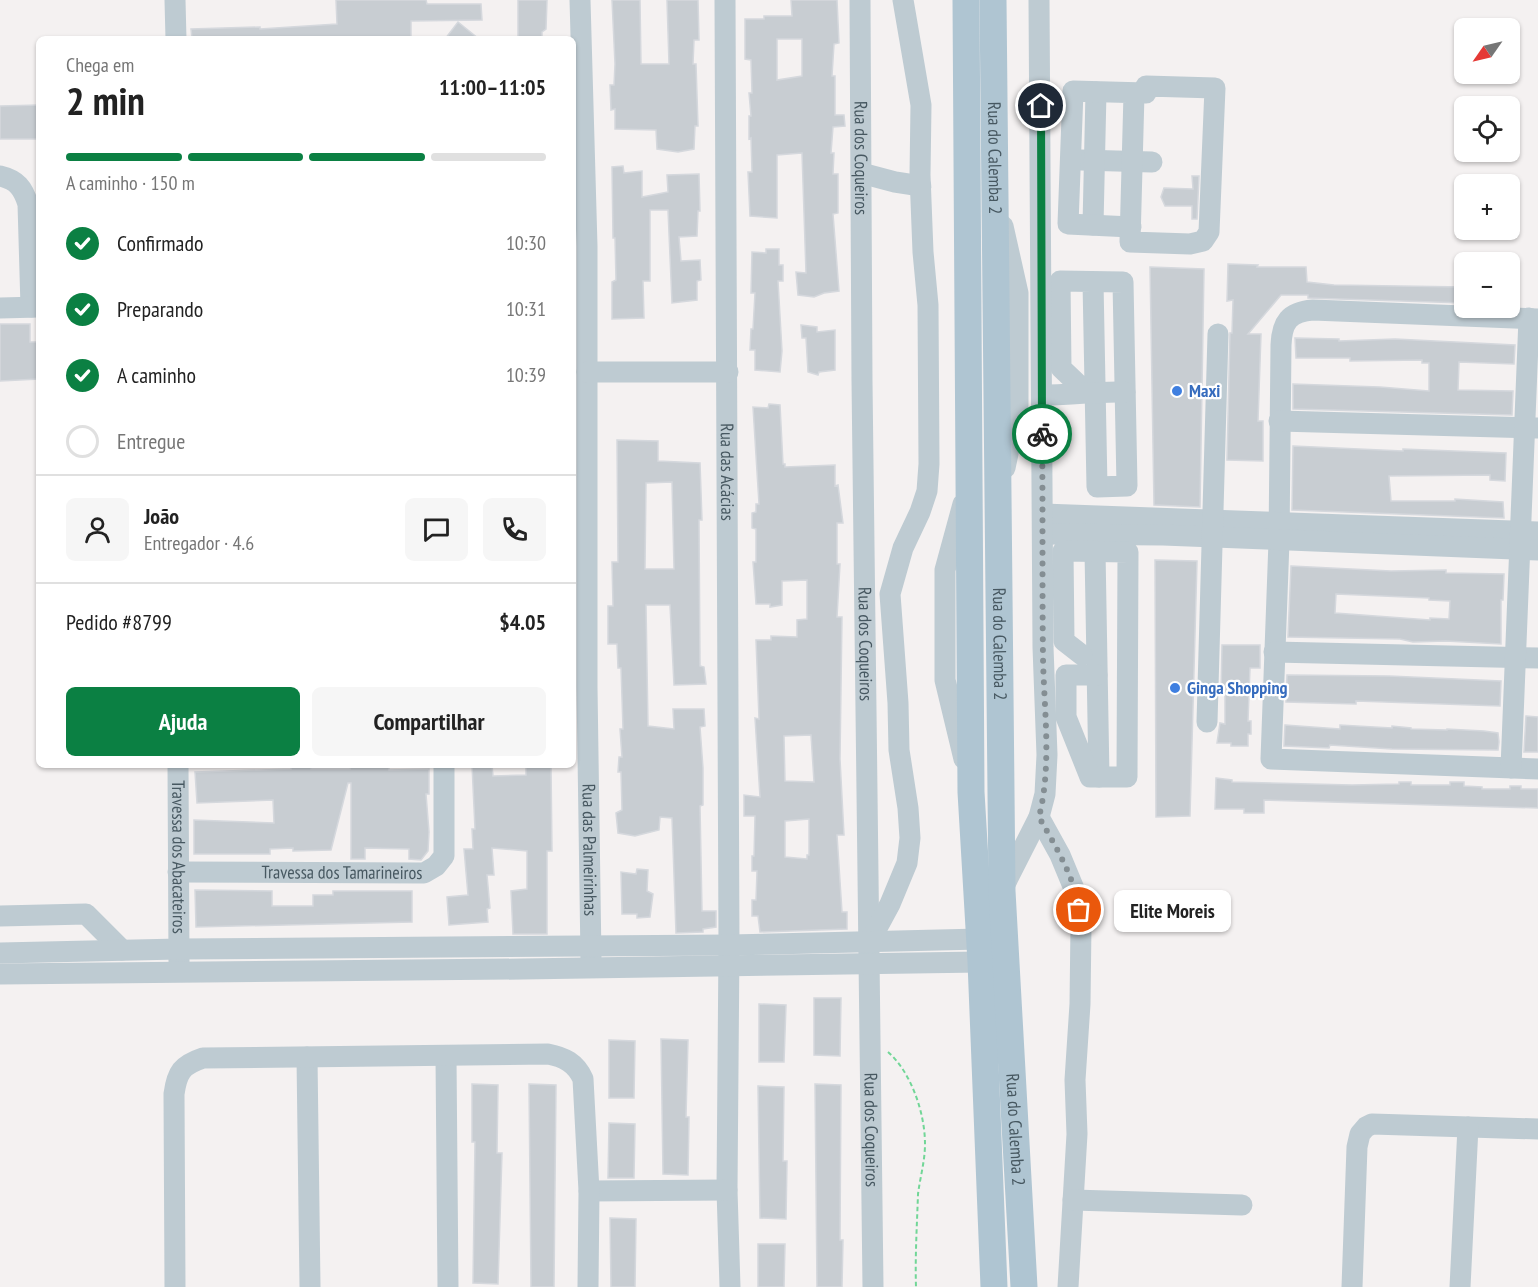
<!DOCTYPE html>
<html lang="pt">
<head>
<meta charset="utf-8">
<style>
  body { margin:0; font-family:"PT Sans Narrow",sans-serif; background:#f6f6f6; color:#222; height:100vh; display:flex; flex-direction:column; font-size:22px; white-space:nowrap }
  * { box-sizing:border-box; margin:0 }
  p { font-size:20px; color:#767676 }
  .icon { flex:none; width:33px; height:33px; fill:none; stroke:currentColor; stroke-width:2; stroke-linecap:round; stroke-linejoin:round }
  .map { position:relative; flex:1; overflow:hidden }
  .details { position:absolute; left:36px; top:36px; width:540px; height:732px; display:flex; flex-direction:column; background:#fff; border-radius:9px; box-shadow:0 2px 4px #0004 }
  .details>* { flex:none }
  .needle { width:39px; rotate:236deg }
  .fabs { position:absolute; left:1454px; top:18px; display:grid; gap:12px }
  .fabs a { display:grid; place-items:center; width:66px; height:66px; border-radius:9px; background:#fff; box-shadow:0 2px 4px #0004; font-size:30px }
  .pin { position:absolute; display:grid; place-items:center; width:51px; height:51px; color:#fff; margin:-26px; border:3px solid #fff; border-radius:50%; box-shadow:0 2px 6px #0007 }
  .courier { position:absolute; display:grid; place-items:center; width:60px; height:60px; margin:-30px; border:4px solid #0b8043; border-radius:50%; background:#fff; color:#222; box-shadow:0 2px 8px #0007 }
  .bubble { position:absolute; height:42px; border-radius:9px; background:#fff; box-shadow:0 2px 4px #0004; font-size:20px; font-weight:700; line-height:42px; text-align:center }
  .summary em { font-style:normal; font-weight:700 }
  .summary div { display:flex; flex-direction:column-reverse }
  .summary { display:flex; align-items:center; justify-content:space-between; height:102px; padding:0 30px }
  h1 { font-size:39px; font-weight:700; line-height:45px }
  .bar { display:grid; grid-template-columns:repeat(4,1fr); gap:9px 6px; align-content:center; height:72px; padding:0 30px }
  .bar i { height:8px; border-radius:4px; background:#e0e0e0 }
  .bar .on { background:#0b8043 }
  .bar p { grid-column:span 4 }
  .line { display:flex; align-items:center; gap:15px; padding:0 30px; border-top:2px solid #e0e0e0 }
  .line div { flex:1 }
  .round { display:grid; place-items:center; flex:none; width:63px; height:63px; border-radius:9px; background:#f6f6f6 }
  ol { padding:0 30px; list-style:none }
  li { display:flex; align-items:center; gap:18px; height:66px }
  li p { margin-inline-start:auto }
  li .icon { padding:6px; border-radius:50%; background:#0b8043; color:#fff; stroke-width:4 }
  li:last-child { color:#767676 }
  li i { width:33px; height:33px; border:3px solid #e0e0e0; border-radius:50% }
  .action { display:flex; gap:12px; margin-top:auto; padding:12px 30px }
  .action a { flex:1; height:69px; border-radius:9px; background:#0b8043; color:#fff; font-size:24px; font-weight:700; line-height:69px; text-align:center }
  .action a+a { background:#f6f6f6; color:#222 }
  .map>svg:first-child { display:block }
  .building { fill:#c8cdd2; stroke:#d5d8dd; stroke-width:1.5; fill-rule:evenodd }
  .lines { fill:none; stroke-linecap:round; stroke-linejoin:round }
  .path { stroke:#71d697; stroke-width:2; stroke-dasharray:4.5 3; stroke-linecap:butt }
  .minor { stroke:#becbd2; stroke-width:21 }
  .major { stroke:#afc5d2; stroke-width:27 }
  .done { stroke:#848e93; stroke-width:6; stroke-dasharray:0 10.8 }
  .route { stroke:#0b8043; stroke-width:8 }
  .shop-dot { fill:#3f7fe0; stroke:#fff; stroke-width:2 }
  .labels { text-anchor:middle; stroke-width:4.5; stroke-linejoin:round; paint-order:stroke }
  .street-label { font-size:18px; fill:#475861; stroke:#fff }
  .shop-label { font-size:18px; font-weight:bold; fill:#366cbe; stroke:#fff; text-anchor:start }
</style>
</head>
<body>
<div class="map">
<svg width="1538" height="1287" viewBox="0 0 1538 1287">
  <rect width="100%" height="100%" fill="#f4f1f1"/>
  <path class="building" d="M336,0H426L427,4H481L482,20L411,21V39H192L191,29L260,27V29L337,24Z
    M518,0H547L546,29L542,32V39H518Z
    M612,0H640L641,64H669L667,0H698L699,40H694L693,64H696L698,126H695L694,149L678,152L657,149L656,130L615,129V109L611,110L610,85H614L615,64Z
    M791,0H837L839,43L834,44L832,76H835V115H844L845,126L833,127L831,153H834L833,174H838V213L833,214L839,291L824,293L814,297L798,295L796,272L806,273L802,153L777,155V218L750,216L748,172H752L751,138L749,139V116H751L749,93H752L751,60L745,59V19H764V16H792ZM777,39H802V76L777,80Z
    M458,22L479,39H445Z
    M39,105V139H0V106Z
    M623,166L624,173L642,171V197L668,192L667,175L699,174L700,211H698L697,236L679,237L681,261L700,260L701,280L697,281V300L672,303L668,210H650V281H643L644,318L612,319V282L616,280L615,238H613L612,167Z
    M1192,176H1199L1197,219H1192V206H1165L1161,197L1164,188L1193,189Z
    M766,249H779V265H783V281H778L782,351L780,372L755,370V350H750L751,329H753L755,293H751L752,252L766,253Z
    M1228,264L1258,265L1257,267H1306L1307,282L1334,285L1464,287V303L1308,298V295H1281L1248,334H1261L1258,421H1263V461L1227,460L1230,333H1232L1233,300L1227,301Z
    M1150,267L1204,269L1200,507L1154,505Z
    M0,324H30V342H39V379L0,381Z
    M801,325L817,327V332L835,330V370L819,372L818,375L808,372L806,338H802Z
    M1295,338L1339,339V341L1395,339L1515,345L1514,364L1459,362L1458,390L1513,391L1512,415L1293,409V384L1380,387L1429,391V363H1422V360L1350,361V358H1296Z
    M769,404L780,405L783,464H785V467L835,465V486L838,485L843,523H837V564H840L837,617H842L840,759L844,835H837L842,912H847V929L760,932L758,916H752V900H756L757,871H752V856H754L755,816H744V795L760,797L755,718L759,719L756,640H771V636L797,637V620L807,619V580L782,581V605L770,607V604H756L753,562H756V529L752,528V513L756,512V504H759L753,407L768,408ZM811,735L814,782L785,781L784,736ZM809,819V855H807V859L785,857V821Z
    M617,440L658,441V461L700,463L702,520H699L700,666L704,667L706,684L674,685L670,605H646L648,726L674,729L673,709H704L705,726L700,727L703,768V805L700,806L702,911H716V927L703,929V932L676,933L672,818L660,817L659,830L635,836L618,833L616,813L622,810L621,772H618L619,757H622L620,729H623L621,668H618L617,644H608V606H613L612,562H618ZM672,482L674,569H645L646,483Z
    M1293,446L1403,451V449L1506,453L1505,481L1490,480V475L1389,476L1391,501H1455V499L1503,502L1504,518L1292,510Z
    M1155,560L1197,561L1190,816L1156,817Z
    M1291,566L1391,571L1446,570V573L1504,574L1503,600H1501V644L1446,641L1413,642L1400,639L1288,637ZM1336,594L1429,598V600L1450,601L1449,619L1430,618V620L1335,613Z
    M1222,645H1260V668H1250L1248,721H1251V734H1248V746H1231V743H1217L1220,723L1225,724V695L1221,694Z
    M1287,675L1389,676L1501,681L1500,706L1356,701V704L1286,702Z
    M1526,716L1538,717V752H1524Z
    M1285,725L1340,729V725L1392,728V726L1411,728V729L1447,730V729L1484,731L1498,733L1499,742L1498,750L1392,749L1330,745L1329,748L1284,746Z
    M291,765H311V769H350V765H389V770L429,769V794H426L429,832L428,851L421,860L409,859V849L365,848V859H351V783H348L331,850L293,851V848L270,849V854H194V820L274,823L273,800L197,803L195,772L291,769Z
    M472,765H492L493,776L526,775V765H551L552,851H547V934H513L511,891L527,889V851L492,848L494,875H487L490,908L487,909L488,922L449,925L447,897L468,895L464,849H473L472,829H475Z
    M1216,778L1232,780V782L1352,785L1399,784V782H1411V785H1450V782H1464V786L1482,787V789H1510V786H1521V789H1538V808L1264,800V813H1244V809H1215Z
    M637,869L648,870L647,891L653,894L650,917L637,918V914H622L621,872L636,874Z
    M195,890L272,891V906H313V895H333V891H412V922L196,927Z
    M814,998H841L840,1056L814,1055Z
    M759,1004L786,1005L784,1062H759Z
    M661,1039L688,1040L686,1117H689L688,1175L663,1174Z
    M609,1040L635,1041L634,1098H609Z
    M472,1084L498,1085L497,1153H502L498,1284L473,1283L475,1142H472Z
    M529,1084L556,1085L554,1287H531Z
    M815,1084L841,1085L840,1240H843L842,1287H817Z
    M758,1086L784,1087L783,1161H787L786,1219L760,1218Z
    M609,1123L635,1124L634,1178H608Z
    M610,1218L636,1219L635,1287H611Z
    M758,1244H785L784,1287H758Z"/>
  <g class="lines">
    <path class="path" d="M888,1052C911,1072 925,1113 925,1144C925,1161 920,1178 918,1194C917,1225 915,1256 916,1287"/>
    <g class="minor">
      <path d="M175,0L176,39"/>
      <path id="s1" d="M580,0L587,246V687L591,959"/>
      <path id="s2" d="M725,0L729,945L727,1190L730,1287"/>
      <path id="s3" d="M860,0L862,381L873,1287"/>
      <path d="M1081,160L1152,162"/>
      <path d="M861,173L895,182L921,186"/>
      <path d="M0,176C17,180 23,188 28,204L31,307"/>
      <path d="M1093,225L1096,92"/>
      <path d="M1003,226L1018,293V405L1005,468"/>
      <path d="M1131,227L1068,224L1073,91L1146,93V86L1215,88L1209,232L1203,241L1190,244L1130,242C1131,193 1133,143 1134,93"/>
      <path d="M0,308L39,307"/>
      <path d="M1538,319L1313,310C1289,312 1282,322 1281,345L1279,541L1271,759L1538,769"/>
      <path d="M587,372H728"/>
      <path d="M1082,388L1061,368L1060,281L1123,282L1127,486L1097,487L1093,282"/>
      <path d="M1042,395C1070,395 1097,391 1125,392"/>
      <path d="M1279,421L1537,428"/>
      <path d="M963,504L945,570V680L964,759"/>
      <path d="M1043,514L1538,532"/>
      <path d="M1043,534L1163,535L1538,550"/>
      <path d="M1095,551L1099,777"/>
      <path d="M1274,652L1538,658"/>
      <path d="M1082,655L1064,641L1063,551L1128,552L1127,777H1090L1066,717V675H1097"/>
      <path d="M1207,722L1218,334"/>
      <path id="s4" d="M178,765L179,962"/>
      <path d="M1511,768L1529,318"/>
      <path d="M1039,817L1060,855L1077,896L1081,925L1080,1004L1075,1080L1077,1134L1068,1287"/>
      <path id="s5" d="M178,872L424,873L436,866L444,856V765"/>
      <path d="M1003,888L1039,817L1045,794L1047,755L1043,647L1039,0"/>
      <path d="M0,916L86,914L122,950"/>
      <path d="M870,941L890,904L907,863L910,838L908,808L899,750L898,703L890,594L903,548L920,512L927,491L929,464L928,305L923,252L920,175L921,105L903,0"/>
      <path d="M0,953L179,949L729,945L980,939"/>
      <path d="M0,974L522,969L981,962"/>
      <path d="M307,1057L310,1287"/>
      <path d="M446,1057L448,1287"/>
      <path d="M589,1191L727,1190"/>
      <path d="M1073,1200L1242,1205"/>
      <path d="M175,1287L174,1094C177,1072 182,1065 203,1058L548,1054C564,1057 576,1063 583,1079L589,1191L588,1287"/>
      <path d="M1352,1287L1357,1147L1360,1134L1366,1127L1372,1124L1538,1129"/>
      <path d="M1460,1287L1468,1127"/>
    </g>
    <g class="major">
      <path d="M966,0L971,792L981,962L994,1287"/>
      <path id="s6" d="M993,0L1002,891L1024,1287"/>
    </g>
  </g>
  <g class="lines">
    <path class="done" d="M1042,434C1043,508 1042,583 1043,658C1044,710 1052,765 1039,817C1055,846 1075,877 1079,910"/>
    <path class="route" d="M1041,106L1042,434"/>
  </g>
  <g class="shop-dot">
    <circle cx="1177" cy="391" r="6"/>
    <circle cx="1175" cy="688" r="6"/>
  </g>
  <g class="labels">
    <g class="street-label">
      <text dy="6" stroke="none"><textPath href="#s3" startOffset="158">Rua dos Coqueiros</textPath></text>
      <text dy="6" stroke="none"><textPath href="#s6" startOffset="158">Rua do Calemba 2</textPath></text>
      <text dy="6" stroke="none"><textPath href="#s2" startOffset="472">Rua das Acácias</textPath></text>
      <text dy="6" stroke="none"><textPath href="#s3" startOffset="644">Rua dos Coqueiros</textPath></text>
      <text dy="6" stroke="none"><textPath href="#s6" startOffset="644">Rua do Calemba 2</textPath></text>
      <text dy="6" stroke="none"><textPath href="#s1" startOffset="850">Rua das Palmeirinhas</textPath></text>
      <text dy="6" stroke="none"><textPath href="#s4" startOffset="92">Travessa dos Abacateiros</textPath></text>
      <text dy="6" stroke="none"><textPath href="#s5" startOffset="164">Travessa dos Tamarineiros</textPath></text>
      <text dy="6" stroke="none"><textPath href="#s3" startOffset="1130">Rua dos Coqueiros</textPath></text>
      <text dy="6" stroke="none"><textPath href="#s6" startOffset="1130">Rua do Calemba 2</textPath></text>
    </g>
    <g class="shop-label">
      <text x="1189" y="397">Maxi</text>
      <text x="1187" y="694">Ginga Shopping</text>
    </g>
  </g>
</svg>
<div class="fabs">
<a><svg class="needle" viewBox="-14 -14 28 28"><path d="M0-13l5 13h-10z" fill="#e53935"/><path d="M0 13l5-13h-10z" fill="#767676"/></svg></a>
<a><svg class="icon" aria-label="locate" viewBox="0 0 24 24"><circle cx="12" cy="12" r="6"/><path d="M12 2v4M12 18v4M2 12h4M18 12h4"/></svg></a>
<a>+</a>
<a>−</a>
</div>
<div class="pin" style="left:1079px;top:910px;background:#ea580c"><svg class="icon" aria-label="bag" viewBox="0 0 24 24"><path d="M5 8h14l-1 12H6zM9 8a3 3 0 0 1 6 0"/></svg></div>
<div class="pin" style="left:1041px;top:106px;background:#1f2937"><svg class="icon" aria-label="home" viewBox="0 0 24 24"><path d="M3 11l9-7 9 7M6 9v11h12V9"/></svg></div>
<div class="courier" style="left:1042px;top:434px"><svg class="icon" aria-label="bike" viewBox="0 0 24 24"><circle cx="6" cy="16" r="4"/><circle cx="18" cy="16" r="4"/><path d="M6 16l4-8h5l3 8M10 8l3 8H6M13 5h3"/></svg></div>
<div class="bubble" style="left:1114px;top:890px;width:117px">Elite Moreis</div>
<section class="details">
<div class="summary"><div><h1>2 min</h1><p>Chega em</p></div><em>11:00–11:05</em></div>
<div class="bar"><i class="on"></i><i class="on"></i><i class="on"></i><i></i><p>A caminho · 150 m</p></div>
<ol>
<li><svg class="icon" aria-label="check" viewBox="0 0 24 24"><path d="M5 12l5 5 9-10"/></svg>Confirmado<p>10:30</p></li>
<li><svg class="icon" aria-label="check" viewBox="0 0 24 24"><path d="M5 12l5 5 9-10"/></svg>Preparando<p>10:31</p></li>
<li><svg class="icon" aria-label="check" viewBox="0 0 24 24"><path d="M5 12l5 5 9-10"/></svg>A caminho<p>10:39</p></li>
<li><i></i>Entregue</li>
</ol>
<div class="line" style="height:108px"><a class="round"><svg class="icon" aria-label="person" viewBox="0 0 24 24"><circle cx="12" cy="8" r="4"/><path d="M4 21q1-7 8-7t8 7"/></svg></a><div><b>João</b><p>Entregador · 4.6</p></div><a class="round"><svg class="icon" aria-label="chat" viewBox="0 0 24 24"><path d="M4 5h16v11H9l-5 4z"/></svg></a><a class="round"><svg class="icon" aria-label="phone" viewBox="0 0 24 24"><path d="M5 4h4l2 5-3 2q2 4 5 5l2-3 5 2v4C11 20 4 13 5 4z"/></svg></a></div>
<div class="line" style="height:78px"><div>Pedido #8799</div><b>$4.05</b></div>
<div class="action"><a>Ajuda</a><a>Compartilhar</a></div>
</section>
</div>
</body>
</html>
